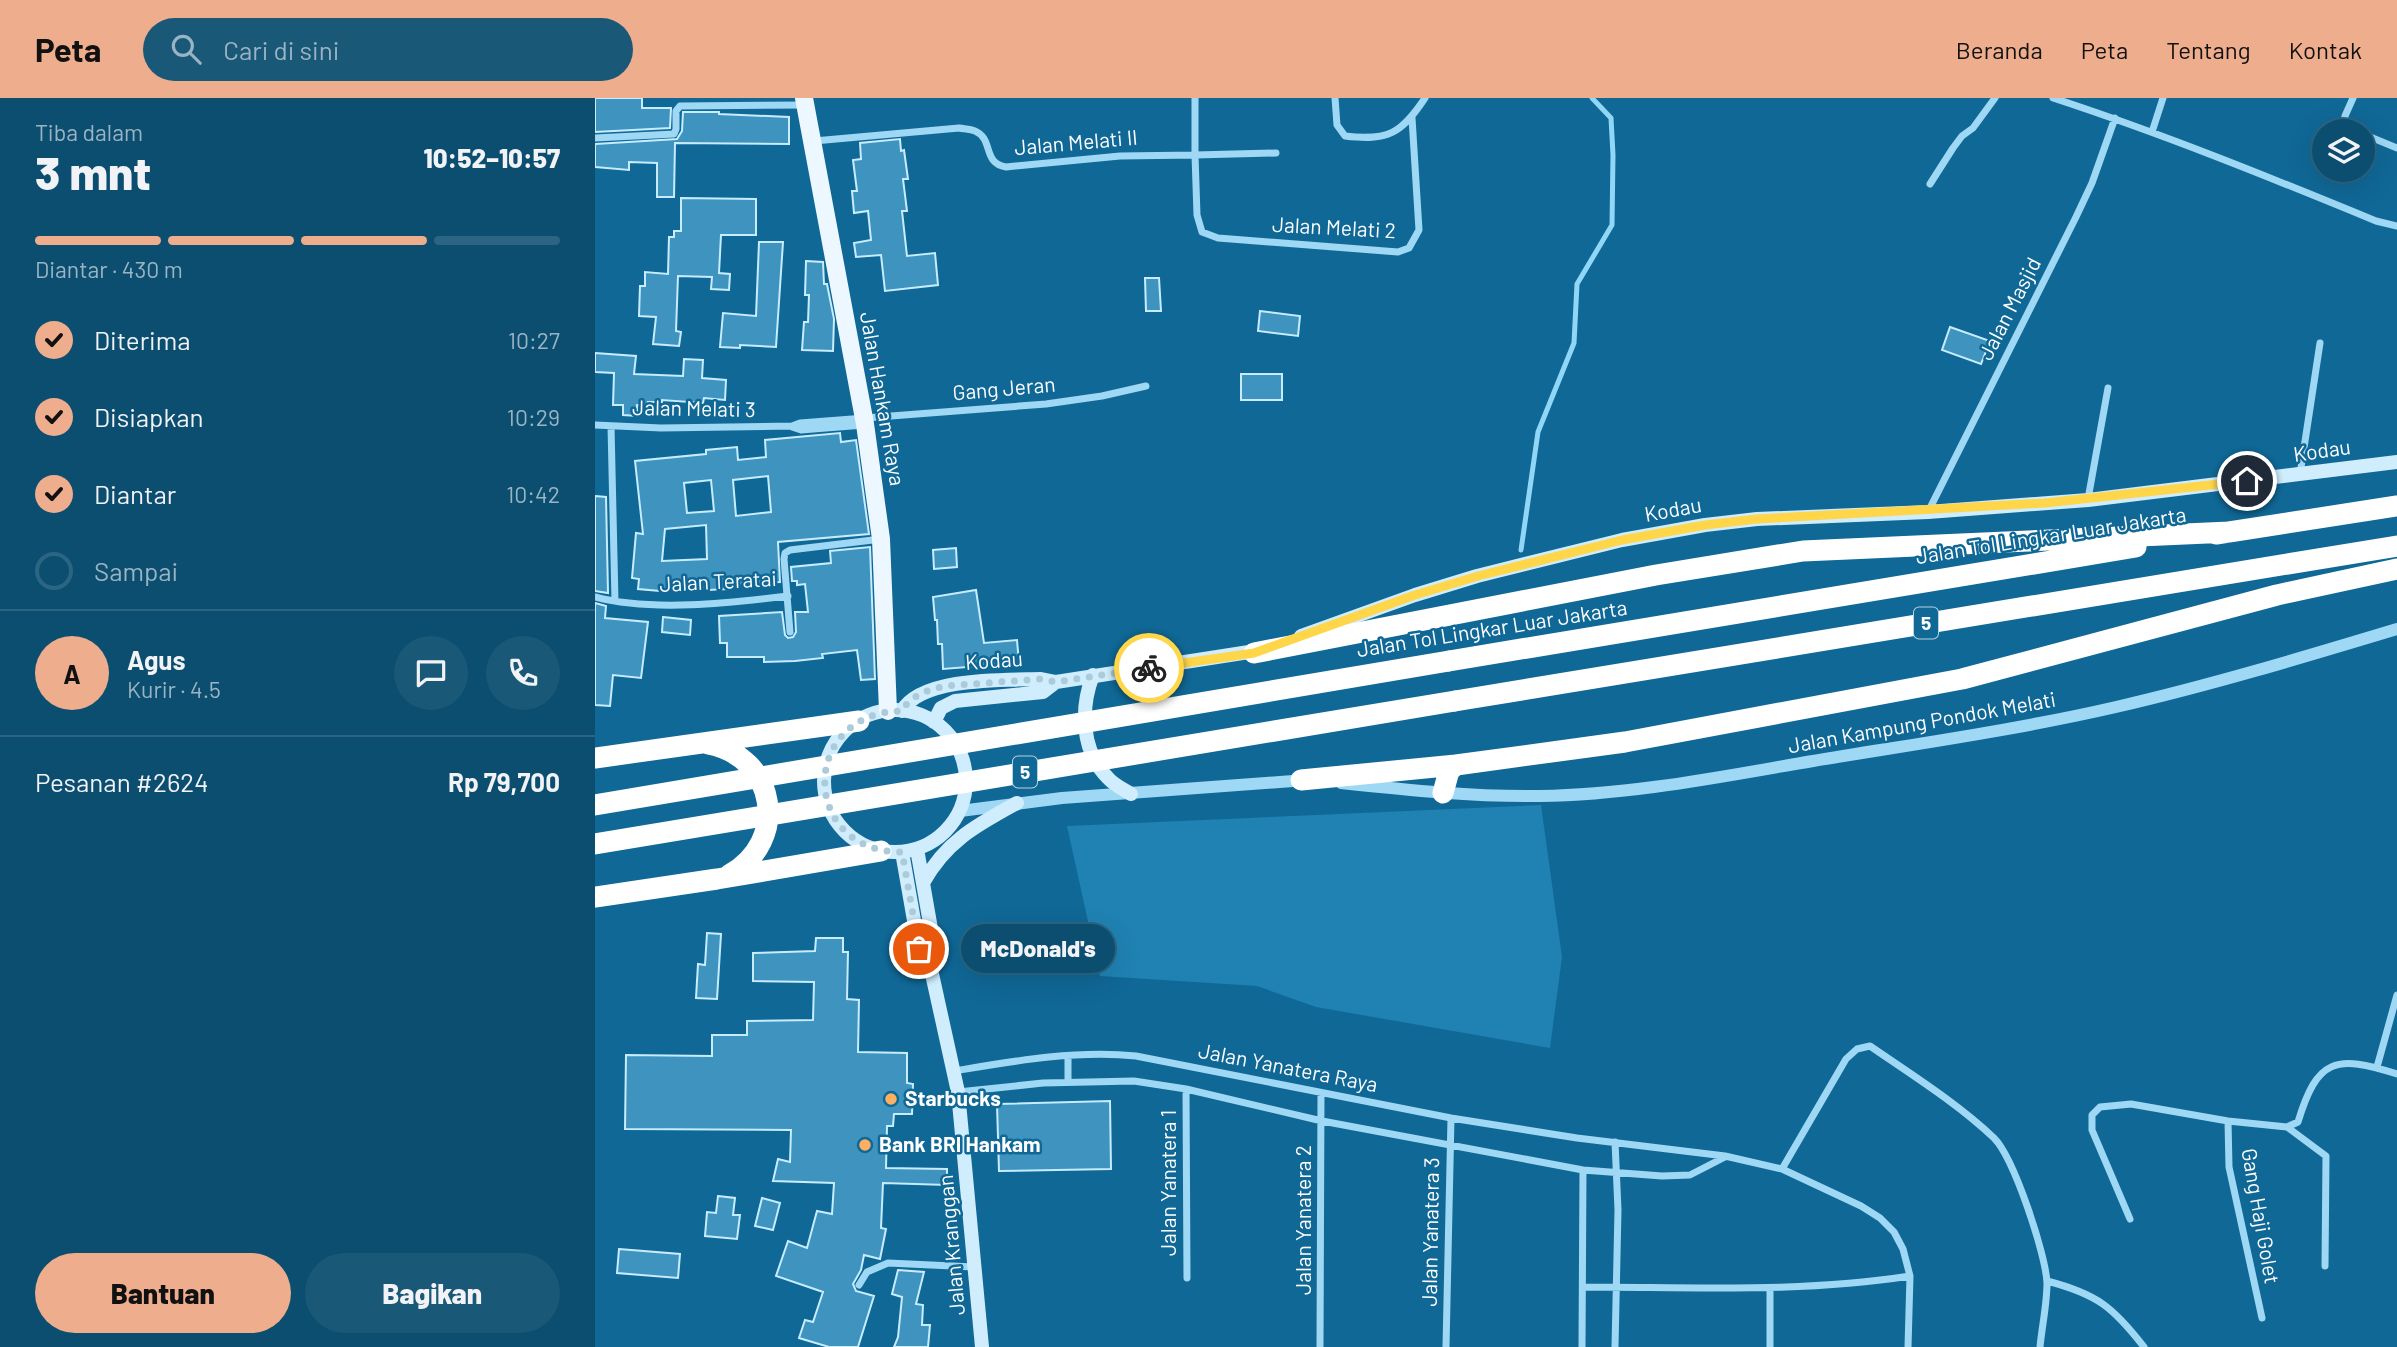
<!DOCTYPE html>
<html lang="id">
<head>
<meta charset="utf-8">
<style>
  body { margin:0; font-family:Barlow,sans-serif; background:#1a5878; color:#f1f3f6; height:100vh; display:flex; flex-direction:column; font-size:26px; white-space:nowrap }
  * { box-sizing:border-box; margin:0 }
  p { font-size:23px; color:#9ab4c3 }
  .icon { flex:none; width:38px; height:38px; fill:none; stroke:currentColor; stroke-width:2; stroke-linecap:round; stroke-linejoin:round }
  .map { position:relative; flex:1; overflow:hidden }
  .side { display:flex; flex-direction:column; background:#0c4e70; width:595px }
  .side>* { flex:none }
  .tools { position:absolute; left:1717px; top:21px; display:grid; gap:14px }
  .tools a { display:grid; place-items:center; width:63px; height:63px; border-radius:50%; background:#0c4e70; box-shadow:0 7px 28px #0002,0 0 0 2px #2c6583; font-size:35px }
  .pin { position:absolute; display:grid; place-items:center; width:60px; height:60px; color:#fff; margin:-30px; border:4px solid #fff; border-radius:50%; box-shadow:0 2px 7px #0007 }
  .courier { position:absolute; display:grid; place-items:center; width:70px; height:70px; margin:-35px; border:5px solid #ffd54a; border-radius:50%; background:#fff; color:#222; box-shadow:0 2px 9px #0007 }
  .bubble { position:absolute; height:49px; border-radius:24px; background:#0c4e70; box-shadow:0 7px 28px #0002,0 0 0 2px #2c6583; font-size:23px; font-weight:800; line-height:49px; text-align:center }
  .overview em { font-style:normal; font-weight:800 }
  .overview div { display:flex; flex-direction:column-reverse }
  .overview { display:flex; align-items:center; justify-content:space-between; height:119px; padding:0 35px }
  h1 { font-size:46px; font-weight:800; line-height:52px }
  .bar { display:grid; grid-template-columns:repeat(4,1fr); gap:10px 7px; align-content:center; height:84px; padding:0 35px }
  .bar i { height:9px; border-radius:5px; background:#2c6583 }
  .bar .current { background:#eead8d }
  .bar p { grid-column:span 4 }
  .line { display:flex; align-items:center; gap:18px; padding:0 35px; border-top:2px solid #2c6583 }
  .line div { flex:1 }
  .round { display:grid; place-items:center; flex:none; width:74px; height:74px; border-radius:37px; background:#1a5878 }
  ol { padding:0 35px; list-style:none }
  li { display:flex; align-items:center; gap:21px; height:77px }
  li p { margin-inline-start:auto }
  li .icon { padding:7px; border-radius:50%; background:#eead8d; color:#111; stroke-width:4 }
  li:last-child { color:#9ab4c3 }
  li i { width:38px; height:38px; border:4px solid #2c6583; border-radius:50% }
  .cta { display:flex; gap:14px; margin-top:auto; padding:14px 35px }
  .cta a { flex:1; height:80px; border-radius:42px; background:#eead8d; color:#111; font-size:28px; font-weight:800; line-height:80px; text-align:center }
  .cta a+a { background:#1a5878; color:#f1f3f6 }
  header { display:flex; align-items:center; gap:42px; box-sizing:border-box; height:98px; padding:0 35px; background:#eead8d; color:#111 }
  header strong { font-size:33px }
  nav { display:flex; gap:38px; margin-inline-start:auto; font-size:24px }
  .search { width:490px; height:63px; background:#1a5878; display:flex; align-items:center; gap:18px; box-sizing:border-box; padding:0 24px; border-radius:38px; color:#9ab4c3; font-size:26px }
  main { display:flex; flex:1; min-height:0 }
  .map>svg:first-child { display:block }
  .green { fill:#1f82b3 }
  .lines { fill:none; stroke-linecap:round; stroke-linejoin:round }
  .stream { stroke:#90d7f7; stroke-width:5 }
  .building { fill:#3e94bf; stroke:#c7ecfe; stroke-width:2; fill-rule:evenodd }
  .minor { stroke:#9fd8f4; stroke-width:7 }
  .tertiary { stroke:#9fd8f4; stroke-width:12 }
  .secondary { stroke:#cfedfd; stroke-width:14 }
  .primary { stroke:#ecf7ff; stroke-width:18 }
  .motorway { stroke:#fff; stroke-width:21 }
  .motorway-bridge { stroke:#fff; stroke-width:21 }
  .done { stroke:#abcada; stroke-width:7; stroke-dasharray:0 12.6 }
  .route { stroke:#ffd54a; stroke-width:9 }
  .poi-dot { fill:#ffaf62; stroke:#106896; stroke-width:2.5 }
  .labels { text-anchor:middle; stroke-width:5; stroke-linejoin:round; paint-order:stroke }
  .shield { fill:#106896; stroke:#b7d2e0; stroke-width:2 }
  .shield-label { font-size:19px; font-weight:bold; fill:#fff }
  .street-label { font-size:21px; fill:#fff; stroke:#106896 }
  .poi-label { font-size:21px; font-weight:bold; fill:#fff; stroke:#106896; text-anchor:start }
</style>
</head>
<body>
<header>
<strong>Peta</strong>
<div class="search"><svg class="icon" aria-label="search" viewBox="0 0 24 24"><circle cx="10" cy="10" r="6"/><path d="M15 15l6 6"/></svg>Cari di sini</div>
<nav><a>Beranda</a><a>Peta</a><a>Tentang</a><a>Kontak</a></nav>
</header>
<main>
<section class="side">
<div class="overview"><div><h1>3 mnt</h1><p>Tiba dalam</p></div><em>10:52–10:57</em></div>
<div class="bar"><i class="current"></i><i class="current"></i><i class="current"></i><i></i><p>Diantar · 430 m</p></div>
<ol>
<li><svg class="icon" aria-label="check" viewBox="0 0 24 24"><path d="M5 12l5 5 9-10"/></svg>Diterima<p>10:27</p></li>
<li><svg class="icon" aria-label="check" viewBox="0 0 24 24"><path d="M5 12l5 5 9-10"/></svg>Disiapkan<p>10:29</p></li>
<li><svg class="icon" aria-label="check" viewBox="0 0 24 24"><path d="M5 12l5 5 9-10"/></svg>Diantar<p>10:42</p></li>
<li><i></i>Sampai</li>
</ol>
<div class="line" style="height:126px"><b class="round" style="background:#eead8d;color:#111">A</b><div><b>Agus</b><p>Kurir · 4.5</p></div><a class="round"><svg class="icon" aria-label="chat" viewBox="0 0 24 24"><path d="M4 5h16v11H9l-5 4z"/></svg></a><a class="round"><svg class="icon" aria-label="phone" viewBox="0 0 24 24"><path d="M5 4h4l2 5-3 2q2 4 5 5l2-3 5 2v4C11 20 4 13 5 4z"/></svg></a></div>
<div class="line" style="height:91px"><div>Pesanan #2624</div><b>Rp 79,700</b></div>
<div class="cta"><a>Bantuan</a><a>Bagikan</a></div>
</section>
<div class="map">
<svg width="1802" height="1249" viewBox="0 0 1802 1249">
  <rect width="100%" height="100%" fill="#106896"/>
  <path class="green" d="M946,707L967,859L955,950L721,909L662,888L505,878L472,728Z"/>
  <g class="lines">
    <path class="stream" d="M926,452L943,334L979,245L982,186L1017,127L1018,57L1016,20L997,0"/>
  </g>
  <path class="building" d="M0,0H47V10H76L75,30L0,34Z
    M88,14H124V16L194,19V46L80,45L79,99H62V65L34,64V72L0,69V46L82,41L87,33Z
    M305,41L306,53L309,52L313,81H308L312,113H307L312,158L340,155L343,187L290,193L286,157L261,159L259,145L276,142L273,113L259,115L257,93H262L258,62L266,61L265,45Z
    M86,100L161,101V137H126L124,175L135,176L134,192L116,191L117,179L83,178L81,233L86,234L84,248L58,246L61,219L44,218L45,188H50V174L73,176L74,139H79V133H86Z
    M164,144H188L181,249L145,247V250L125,249L128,215L161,218Z
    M211,163L228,164L229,186H232L239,221L238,253L207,252L209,224H213L214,197H210Z
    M550,180H564L566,213H551Z
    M665,213L705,218L703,238L663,233Z
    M1355,229L1395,243L1386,266L1347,252Z
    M0,255L41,258L39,276L88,278L89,261L108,262L107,280L131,282L130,302L109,300L108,305L67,302V304H53V308L42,307V318L28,317V307H18L19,275L0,274Z
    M646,276H687V302H646Z
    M245,335L246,344L261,342L274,436L183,444L185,484L133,486V491L113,492V489L65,493L43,491L44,481L37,480L41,435L48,436L40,363L111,356V352L142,349L143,362L171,359L170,342ZM173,378L176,414L141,418L138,382ZM116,382L119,413L92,415L89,385ZM111,427L112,461L67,463L70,431Z
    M0,398L11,399L13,495L0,493Z
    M275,449L280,581L266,582L262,552L227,556L228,560L200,563L169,564V559H132V545H125L124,518L187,514L190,537L193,540L198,539L201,534L200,514H213L210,486L202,487V483H197L196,469L236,465L235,453Z
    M361,450L362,469L339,471L338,452Z
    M381,492L389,545L422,542L424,565L348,571L347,546H343L342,522H340L338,499Z
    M0,505L11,508L10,520L53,524L46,580L18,577L15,608L0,607Z
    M68,519L96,522L95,537L67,534Z
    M112,835L126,836L122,901L101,900L103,866L110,867Z
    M221,840H248V854H253L252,901L264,902L263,954L312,955V985L318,986L317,1016H299L298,1028H292L291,1070L352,1071V1087L288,1085L286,1130L291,1131L285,1161L269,1157L266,1172L258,1186L261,1193L279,1198L263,1249H234L204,1240L210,1222L218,1224L228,1194L181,1178L193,1143L212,1150L222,1113L237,1116L239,1085L178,1083L183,1061L195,1064L196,1032L30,1031L31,957L117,958V937H152V923L218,922L219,884L158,883V855L220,853Z
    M515,1003L516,1071L404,1073L402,1006Z
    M123,1098L140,1100L138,1117H145L142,1141L110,1138L112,1114L121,1115Z
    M167,1100L185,1105L178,1132L160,1128Z
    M24,1151L85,1156L83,1180L22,1175Z
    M303,1172L329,1174L321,1206L328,1207L327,1227H335L333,1249H299L303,1239L307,1199L297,1196Z"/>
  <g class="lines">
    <path class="minor" d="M600,0V57L681,55
      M740,0L742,27L750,38C793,43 806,36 830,0
      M1458,0C1568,36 1674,79 1781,123L1802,128
      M1758,0L1750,18L1749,27L1759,33
      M1557,34L1568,0
      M1768,36L1802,50
      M0,40L79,36L81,31V13L85,8L210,7
      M219,43L364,30C369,31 375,31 380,33C399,41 387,65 411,69L525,58L600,57L602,117L607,134L623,140L803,154L814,150L824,132L817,20
      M1335,86L1358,50L1367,38L1378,30L1400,0
      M0,327L66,330L197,328L205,325L451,306L507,298L551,288
      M16,328L20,503
      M197,329L206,332L269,327
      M1705,376L1725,245
      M1493,401L1513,290
      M1333,414L1481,119L1497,85L1520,20
      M0,499C56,514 135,505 193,498
      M195,534L189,461L190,455L195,452L286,441
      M473,958V984
      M1782,969L1802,897
      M359,973C419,963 480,952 541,958L856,1020L982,1040L1130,1058L1187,1071L1266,1108L1285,1120L1299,1134L1308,1151L1315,1178L1313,1249
      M591,991L592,1180
      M363,994L448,985L539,983L591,991L727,1023L988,1072L1067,1078L1095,1077L1130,1059
      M1633,1023L1634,1069L1667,1220
      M1692,1029L1731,1058L1730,1168
      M1187,1071L1251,961L1262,951L1275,948C1317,977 1362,1005 1399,1040C1419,1060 1451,1157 1452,1185C1452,1206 1447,1228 1445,1249
      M1535,1121L1497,1032V1017L1505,1009L1536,1006L1633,1023L1692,1029L1703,1024C1722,961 1740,956 1802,976
      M1452,1183C1502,1196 1518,1209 1549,1249
      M264,1187L272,1174L293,1165L379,1169
      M988,1189C1098,1189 1206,1195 1315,1178
      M725,1249L726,995
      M851,1249L856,1020
      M987,1249L988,1072
      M1020,1249L1023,1112L1020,1044
      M1175,1249V1191"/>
    <path class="tertiary" d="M746,685C812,692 879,699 945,698C1036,697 1129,678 1218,663C1320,646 1421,632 1521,609C1616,587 1709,559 1802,531
      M365,713L467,700L711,682"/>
    <path class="secondary" d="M706,538L820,497L882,478L1027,442L1110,427L1162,421L1333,414L1493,402L1802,364
      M498,577C485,611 486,653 513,680C519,687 528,691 536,696
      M229 683a71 71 0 1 1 142 0a71 71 0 1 1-142 0Z
      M307,613C326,579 410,582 446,581L461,584L667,552
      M339,624L346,610L360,603L448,594L461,584
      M322,751L339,848L337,874
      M307,754L324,851L337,876L363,994L387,1249
      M328,785C351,743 382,727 422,705"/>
    <path class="primary" d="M209,0L270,326L286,441L293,613"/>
    <path class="motorway" d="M1621,436L1802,408
      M659,555L1061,477L1208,453L1635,434
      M854,563L1541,449
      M860,603L1802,448
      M113,646C182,659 195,743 134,777
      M0,660L264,623
      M706,682L861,667
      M848,695L854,673L861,667L1030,644L1367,581L1682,497L1802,471
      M0,799L122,781L286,753"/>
    <path class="motorway-bridge" d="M0,707L854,563
      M0,746L860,603"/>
  </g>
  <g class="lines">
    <path class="done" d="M324,851L307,754C204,754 204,614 307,613L313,604L326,595L349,588L446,581L461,584L554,570"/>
    <path class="route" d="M554,570L659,555L820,497L883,478L1027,442L1110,427L1162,421L1450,405L1652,383"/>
  </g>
  <g class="poi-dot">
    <circle cx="296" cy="1001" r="7"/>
    <circle cx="270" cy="1047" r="7"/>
  </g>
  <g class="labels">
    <g class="shield">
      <rect x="1319" y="509.5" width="24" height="31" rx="5"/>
      <rect x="418" y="658.5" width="24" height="31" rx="5"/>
    </g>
    <g class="shield-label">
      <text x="1331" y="532">5</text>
      <text x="430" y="681">5</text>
    </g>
    <g class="street-label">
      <text transform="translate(481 45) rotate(-5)" y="7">Jalan Melati II</text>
      <text transform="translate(739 130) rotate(3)" y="7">Jalan Melati 2</text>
      <text transform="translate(1415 211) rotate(-63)" y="7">Jalan Masjid</text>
      <text transform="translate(409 291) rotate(-5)" y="7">Gang Jeran</text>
      <text transform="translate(287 301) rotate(80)" y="7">Jalan Hankam Raya</text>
      <text transform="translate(99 311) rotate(1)" y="7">Jalan Melati 3</text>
      <text transform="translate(1727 353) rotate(-8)" y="7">Kodau</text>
      <text transform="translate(1078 412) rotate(-10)" y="7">Kodau</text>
      <text transform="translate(1456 438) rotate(-9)" y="7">Jalan Tol Lingkar Luar Jakarta</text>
      <text transform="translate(123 484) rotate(-3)" y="7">Jalan Teratai</text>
      <text transform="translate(897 531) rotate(-9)" y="7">Jalan Tol Lingkar Luar Jakarta</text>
      <text transform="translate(399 563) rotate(-4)" y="7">Kodau</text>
      <text transform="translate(1327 625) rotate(-10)" y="7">Jalan Kampung Pondok Melati</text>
      <text transform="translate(693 970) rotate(11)" y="7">Jalan Yanatera Raya</text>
      <text transform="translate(574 1085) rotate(-90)" y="7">Jalan Yanatera 1</text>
      <text transform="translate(1665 1118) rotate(80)" y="7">Gang Haji Golet</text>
      <text transform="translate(709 1122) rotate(-90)" y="7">Jalan Yanatera 2</text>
      <text transform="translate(836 1134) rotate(-89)" y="7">Jalan Yanatera 3</text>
      <text transform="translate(357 1147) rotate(-95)" y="7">Jalan Kranggan</text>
    </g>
    <g class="poi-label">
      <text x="310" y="1008">Starbucks</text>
      <text x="284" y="1054">Bank BRI Hankam</text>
    </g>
  </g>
</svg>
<div class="tools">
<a><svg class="icon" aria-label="layers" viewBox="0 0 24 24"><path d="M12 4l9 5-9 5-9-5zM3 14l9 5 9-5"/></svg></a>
</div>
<div class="pin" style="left:324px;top:851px;background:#ea580c"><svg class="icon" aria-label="bag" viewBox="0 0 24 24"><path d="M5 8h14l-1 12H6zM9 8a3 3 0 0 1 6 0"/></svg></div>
<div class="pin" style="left:1652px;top:383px;background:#1f2937"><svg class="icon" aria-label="home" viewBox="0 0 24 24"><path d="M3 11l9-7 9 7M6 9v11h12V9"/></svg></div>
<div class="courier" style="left:554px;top:570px"><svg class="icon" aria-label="bike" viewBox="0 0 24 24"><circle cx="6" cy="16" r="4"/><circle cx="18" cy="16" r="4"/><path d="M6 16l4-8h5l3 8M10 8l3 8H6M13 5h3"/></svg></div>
<div class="bubble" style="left:366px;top:826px;width:154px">McDonald's</div>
</div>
</main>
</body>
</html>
